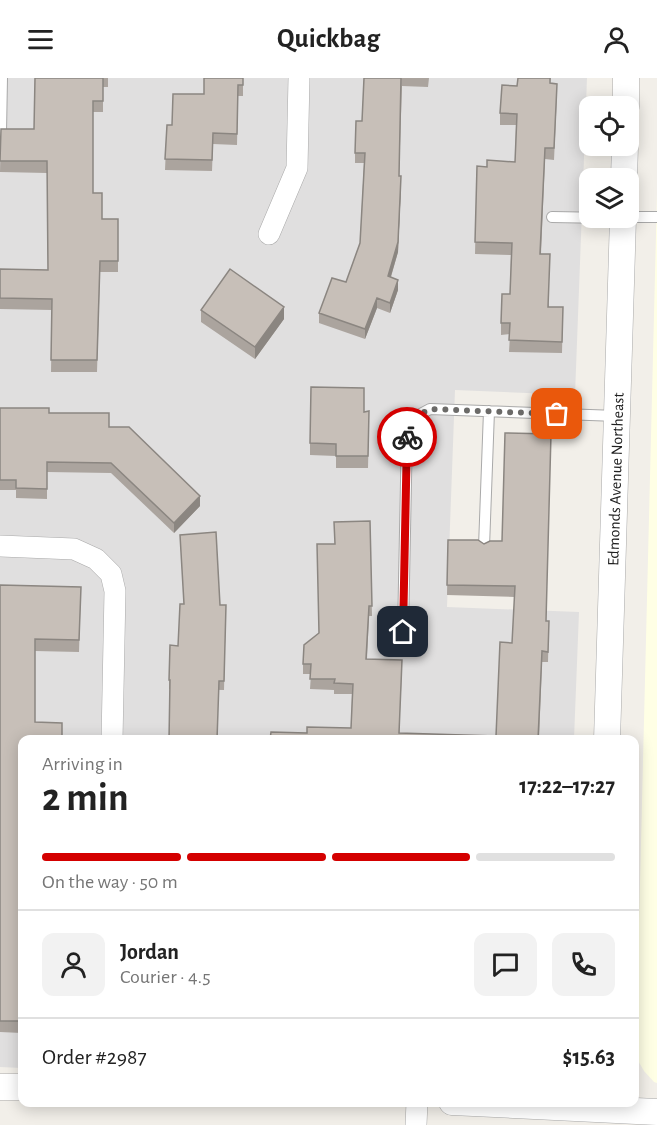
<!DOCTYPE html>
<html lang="en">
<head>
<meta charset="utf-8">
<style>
  body { margin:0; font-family:"Alegreya Sans",sans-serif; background:#f2f2f2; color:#222; height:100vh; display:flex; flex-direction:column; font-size:22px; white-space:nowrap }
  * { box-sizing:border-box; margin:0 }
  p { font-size:20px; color:#767676 }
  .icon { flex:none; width:33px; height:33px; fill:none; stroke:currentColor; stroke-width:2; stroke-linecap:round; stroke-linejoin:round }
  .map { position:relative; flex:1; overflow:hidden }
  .side { position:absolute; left:18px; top:657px; width:621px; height:372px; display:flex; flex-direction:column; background:#fff; border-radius:12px; box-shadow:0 3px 15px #0003 }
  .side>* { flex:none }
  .controls { position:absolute; left:579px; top:18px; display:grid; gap:12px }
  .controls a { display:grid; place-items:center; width:60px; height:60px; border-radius:12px; background:#fff; box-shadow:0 3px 15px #0003; font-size:30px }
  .pin { position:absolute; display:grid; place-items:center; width:51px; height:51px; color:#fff; margin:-26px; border-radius:12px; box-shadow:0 3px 9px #0006 }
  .courier { position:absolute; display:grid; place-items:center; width:60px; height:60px; margin:-30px; border:4px solid #d40000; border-radius:50%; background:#fff; color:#222; box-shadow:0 2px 8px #0007 }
  .head em { font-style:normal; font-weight:600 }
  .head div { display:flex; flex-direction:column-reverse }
  .head { display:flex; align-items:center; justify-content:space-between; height:102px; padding:0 24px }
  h1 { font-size:39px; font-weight:600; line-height:45px }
  .bar { display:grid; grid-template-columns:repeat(4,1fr); gap:9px 6px; align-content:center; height:72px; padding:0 24px }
  .bar i { height:8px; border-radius:4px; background:#e0e0e0 }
  .bar .active { background:#d40000 }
  .bar p { grid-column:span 4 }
  .line { display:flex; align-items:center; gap:15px; padding:0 24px; border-top:2px solid #e0e0e0 }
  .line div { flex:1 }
  .round { display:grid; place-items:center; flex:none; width:63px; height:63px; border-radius:12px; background:#f2f2f2 }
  header { display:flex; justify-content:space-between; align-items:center; height:78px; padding:0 24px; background:#fff; font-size:27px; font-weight:600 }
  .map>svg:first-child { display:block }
  .residential { fill:#e0dfdf }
  .education { fill:#ffffe5 }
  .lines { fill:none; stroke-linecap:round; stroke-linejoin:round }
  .service-casing { stroke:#a9a9a9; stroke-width:12 }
  .minor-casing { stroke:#a9a9a9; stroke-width:22 }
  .tertiary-casing { stroke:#a9a9a9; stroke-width:27 }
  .service { stroke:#fff; stroke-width:10 }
  .minor { stroke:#fff; stroke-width:21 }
  .tertiary { stroke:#fff; stroke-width:26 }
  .wall { fill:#aba49e }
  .shaded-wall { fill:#8b8681 }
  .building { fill:#c7bfb8; stroke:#8b8681; stroke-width:1.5 }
  .done { stroke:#6b6a68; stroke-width:6; stroke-dasharray:0 10.8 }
  .route { stroke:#d40000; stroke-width:8 }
  .labels { text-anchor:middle; stroke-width:4.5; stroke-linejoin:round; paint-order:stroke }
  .street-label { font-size:16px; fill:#222; stroke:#fff }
</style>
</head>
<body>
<header><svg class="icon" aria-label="menu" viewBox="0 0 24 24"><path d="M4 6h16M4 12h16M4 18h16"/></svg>Quickbag<svg class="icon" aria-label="person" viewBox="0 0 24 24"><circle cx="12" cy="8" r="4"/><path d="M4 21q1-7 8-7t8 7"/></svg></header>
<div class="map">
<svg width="657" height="1047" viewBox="0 0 657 1047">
  <rect width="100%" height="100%" fill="#f2efe9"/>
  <path class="residential" d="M0,0H587L575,317L455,312L447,529L579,534L574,661L22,662V990L0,989Z"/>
  <path class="education" d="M657,115V1005L654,1004L644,993L637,981L636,968Z"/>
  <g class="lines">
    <g class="service-casing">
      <path id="service" d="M1,54L2,0
        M552,139L608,140
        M628,139H657
        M484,469L489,333
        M403,554L407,353L415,339L430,331L617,338"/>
    </g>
    <g class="minor-casing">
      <path id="minor" d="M269,156L297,90L299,0
        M0,468L74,471L96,481L111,496L115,513L112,662
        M416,1047L417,1024"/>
    </g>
    <g class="tertiary-casing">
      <g id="tertiary">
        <path d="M626,28V0"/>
        <path d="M624,100L625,68"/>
        <path id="s1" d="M607,662L623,140"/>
        <path d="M0,1009H22"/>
        <path d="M452,1024L657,1034"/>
      </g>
    </g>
    <use href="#service" class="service"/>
    <use href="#minor" class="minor"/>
    <use href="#tertiary" class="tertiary"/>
  </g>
  <path class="wall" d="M35,0H108V9H103V34H93V115L102,141H118V194H100L97,294H51L52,232L0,231V191L48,192L47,95L0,94L1,51H34Z
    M243,0V18H238L237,67L213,66L212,93L165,92L167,47H172L204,16Z
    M364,0H429L428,9L402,8L399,98L401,108L398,174L391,199L398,212L390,235L377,230L365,261L319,245V235L346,204L360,165L364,85H355V75L362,43Z
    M518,0H551L550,5L557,17L554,82L545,81L541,176L549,229H563L562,275L509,274L510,256L501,257V245L510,216L511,177L475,176L477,88L487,89L515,84L516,47H500V35L517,8Z
    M201,232L284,241L255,281L201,244Z
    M0,330L49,335L109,349L200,428L174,455L111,395L47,394V421L16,420V412H0Z
    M364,334L369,345L368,390H336V378L310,377V365Z
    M370,443L372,538H369L367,581L402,593L399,655L496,658L512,565L515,519L447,517L448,462H478L546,543H549L548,584H542L539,662L307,655L351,650L352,616H334V612L310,611L311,596H303V586L319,555Z
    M180,457L220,527H226L224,612L169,611L170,567L178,568L184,526Z
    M0,507L81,509L79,574L35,573L22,662V955L0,954Z"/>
  <path class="shaded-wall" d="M401,108L398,174L388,208V198Z
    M398,202V212L390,235V225Z
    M377,220V230L365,261V251Z
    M284,229V241L255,281V269Z
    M200,418V428L174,455V445Z"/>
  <path class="building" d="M35,0H103V23H93V115H102V141H118V183H100L97,282H51L52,221L0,220V191L48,192L47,83H0L1,51H34Z
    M204,0H243V7H238L237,56L213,55L212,82L165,81L167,47H172L173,16H204Z
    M364,0H401L399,98H401L398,164L388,198L398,202L390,225L377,220L365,251L319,235L332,200L346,204L360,165L365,75H355L356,43H362Z
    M518,0H550V5L557,6L554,70H545L540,176H550L548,229H563L562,264L509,262L510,245H501L502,216H510L512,165L475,164L477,88L487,89V82L515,84L517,36L500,35L502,7L517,8Z
    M230,191L284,229L255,269L201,232Z
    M311,309L364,310V334L369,333L368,378H336V366L310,365Z
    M0,330H49V335H109V349H129L200,418L174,445L111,385L47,384V411L16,410V402H0Z
    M505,355L551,356L546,543H549L548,574L542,573L538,662H270L271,654L307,655V649L351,650L353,606L334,605L335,601H310L311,586H303L304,567L319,555L317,466H335L334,444L370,443L372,528H369L366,581L402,582L399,655L496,658L500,564L512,565L515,508L447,507L448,462H478L484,466L490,463H502Z
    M216,454L220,527H226L224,603H219L217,662H169L170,602H169L170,567L178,568L180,526H184L180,457Z
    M0,507L81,509L79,562L35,561V644L62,645V662H22V943H0Z"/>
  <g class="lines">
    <path class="done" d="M407,359C407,343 417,338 430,331L557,336"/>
    <path class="route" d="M403,554L407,359"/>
  </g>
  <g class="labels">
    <g class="street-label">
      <text dy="6" stroke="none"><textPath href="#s1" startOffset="261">Edmonds Avenue Northeast</textPath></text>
    </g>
  </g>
</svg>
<div class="controls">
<a><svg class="icon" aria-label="locate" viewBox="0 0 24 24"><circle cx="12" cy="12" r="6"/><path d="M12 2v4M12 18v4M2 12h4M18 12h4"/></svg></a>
<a><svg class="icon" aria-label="layers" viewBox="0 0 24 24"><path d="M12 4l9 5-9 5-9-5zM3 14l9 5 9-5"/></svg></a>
</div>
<div class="pin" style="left:557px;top:336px;background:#ea580c"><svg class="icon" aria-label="bag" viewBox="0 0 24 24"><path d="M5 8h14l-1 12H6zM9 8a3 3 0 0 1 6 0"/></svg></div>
<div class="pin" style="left:403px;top:554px;background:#1f2937"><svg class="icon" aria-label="home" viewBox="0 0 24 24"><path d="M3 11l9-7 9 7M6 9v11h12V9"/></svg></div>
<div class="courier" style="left:407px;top:359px"><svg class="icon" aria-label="bike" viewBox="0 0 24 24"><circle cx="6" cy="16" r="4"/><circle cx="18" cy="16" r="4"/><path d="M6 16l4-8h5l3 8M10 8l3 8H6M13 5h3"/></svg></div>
<section class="side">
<div class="head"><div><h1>2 min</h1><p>Arriving in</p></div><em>17:22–17:27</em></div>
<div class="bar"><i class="active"></i><i class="active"></i><i class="active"></i><i></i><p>On the way · 50 m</p></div>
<div class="line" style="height:108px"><a class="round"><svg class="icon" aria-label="person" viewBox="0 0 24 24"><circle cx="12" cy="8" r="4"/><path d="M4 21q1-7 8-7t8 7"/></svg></a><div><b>Jordan</b><p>Courier · 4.5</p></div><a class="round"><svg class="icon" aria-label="chat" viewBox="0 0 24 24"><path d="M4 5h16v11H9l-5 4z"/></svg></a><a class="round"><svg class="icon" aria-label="phone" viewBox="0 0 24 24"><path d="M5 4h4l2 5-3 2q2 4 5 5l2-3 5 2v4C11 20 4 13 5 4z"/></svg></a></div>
<div class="line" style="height:78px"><div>Order #2987</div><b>$15.63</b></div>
</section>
</div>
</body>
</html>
